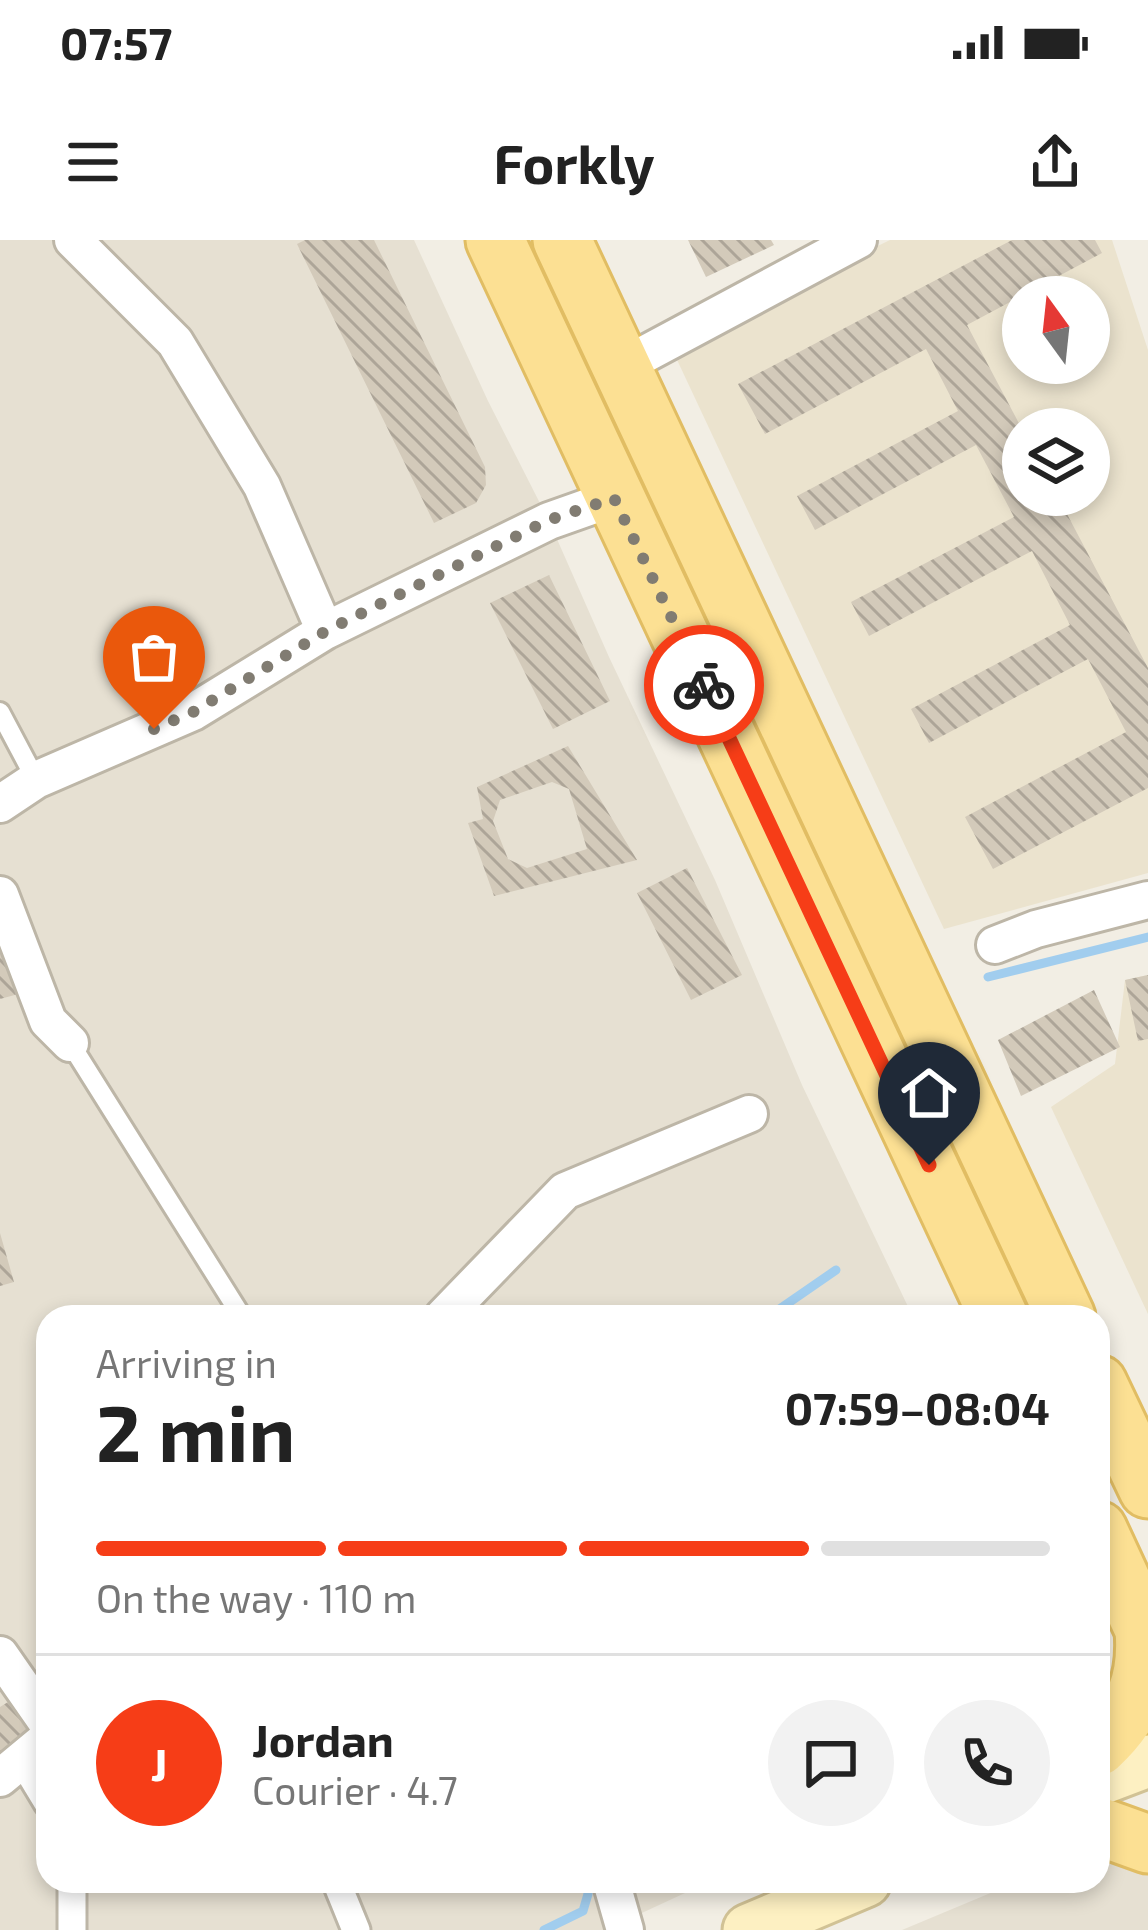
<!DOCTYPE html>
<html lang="en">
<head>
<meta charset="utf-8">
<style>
  body { margin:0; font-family:"Exo 2",sans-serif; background:#f2f2f2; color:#222; height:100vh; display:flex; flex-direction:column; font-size:45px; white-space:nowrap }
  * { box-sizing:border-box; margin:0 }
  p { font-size:39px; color:#767676 }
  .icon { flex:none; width:66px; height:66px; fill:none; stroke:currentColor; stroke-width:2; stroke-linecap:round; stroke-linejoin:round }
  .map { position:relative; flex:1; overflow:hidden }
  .panel { position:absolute; left:36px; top:1065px; width:1074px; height:588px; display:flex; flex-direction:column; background:#fff; border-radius:36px; box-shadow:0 6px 18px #0003 }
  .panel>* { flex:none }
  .needle { width:78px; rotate:345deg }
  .buttons { position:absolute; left:1002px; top:36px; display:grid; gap:24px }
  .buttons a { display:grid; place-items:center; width:108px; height:108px; border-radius:50%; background:#fff; box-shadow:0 6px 18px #0003; font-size:60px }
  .pin { position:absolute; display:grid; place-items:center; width:102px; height:102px; color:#fff; margin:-123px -51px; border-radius:50% 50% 50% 0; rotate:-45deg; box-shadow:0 0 12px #0007 }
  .pin .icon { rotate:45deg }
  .courier { position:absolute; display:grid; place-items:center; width:120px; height:120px; margin:-60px; border:9px solid #f63d17; border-radius:50%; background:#fff; color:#222; box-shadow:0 3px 15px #0007 }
  .head em { font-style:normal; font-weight:700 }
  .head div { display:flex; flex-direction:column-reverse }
  .head { display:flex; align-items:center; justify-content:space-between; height:204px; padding:0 60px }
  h1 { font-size:78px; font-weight:700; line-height:90px }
  .bar { display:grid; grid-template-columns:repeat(4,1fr); gap:18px 12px; align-content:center; height:144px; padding:0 60px }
  .bar i { height:15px; border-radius:9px; background:#e0e0e0 }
  .bar .active { background:#f63d17 }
  .bar p { grid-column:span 4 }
  .line { display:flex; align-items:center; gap:30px; padding:0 60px; border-top:3px solid #e0e0e0 }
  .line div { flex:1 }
  .round { display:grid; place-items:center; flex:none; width:126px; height:126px; border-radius:63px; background:#f2f2f2 }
  .status { display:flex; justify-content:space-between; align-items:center; height:84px; padding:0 60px; background:#fff; direction:ltr }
  .status svg { height:33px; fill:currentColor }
  header { display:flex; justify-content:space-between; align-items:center; height:156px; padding:0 60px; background:#fff; font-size:54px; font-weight:700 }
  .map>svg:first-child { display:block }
  .residential { fill:#e6e0d2 }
  .education { fill:#ebe3ce; fill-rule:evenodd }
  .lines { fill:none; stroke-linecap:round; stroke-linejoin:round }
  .stream { stroke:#a1cdee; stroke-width:9 }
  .building { fill:url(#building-back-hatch); fill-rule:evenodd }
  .service-casing { stroke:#bdb6a7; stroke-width:24 }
  .pedestrian-casing { stroke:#bdb6a7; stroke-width:33 }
  .minor-casing { stroke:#bdb6a7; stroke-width:42 }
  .secondary-casing { stroke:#d1c295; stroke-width:57 }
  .primary-casing { stroke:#e1bd63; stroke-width:63 }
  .service { stroke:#fff; stroke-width:18 }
  .pedestrian { stroke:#fff; stroke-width:27 }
  .minor { stroke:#fff; stroke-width:36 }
  .secondary { stroke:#fdf0c2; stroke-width:51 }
  .primary { stroke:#fce093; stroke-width:57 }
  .done { stroke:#817c72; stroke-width:12; stroke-dasharray:0 21.6 }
  .route { stroke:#f63d17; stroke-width:15 }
</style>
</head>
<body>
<div class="status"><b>07:57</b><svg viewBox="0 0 49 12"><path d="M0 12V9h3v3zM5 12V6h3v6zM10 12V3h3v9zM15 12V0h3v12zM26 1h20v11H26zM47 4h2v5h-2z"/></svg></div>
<header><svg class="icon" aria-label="menu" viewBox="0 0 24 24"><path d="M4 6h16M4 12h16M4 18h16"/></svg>Forkly<svg class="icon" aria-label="share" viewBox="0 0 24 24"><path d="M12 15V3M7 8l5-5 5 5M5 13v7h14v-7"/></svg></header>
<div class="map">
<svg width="1148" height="1690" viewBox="0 0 1148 1690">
  <defs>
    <pattern id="building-back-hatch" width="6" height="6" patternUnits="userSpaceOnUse" patternTransform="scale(3)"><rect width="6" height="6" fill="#d3caba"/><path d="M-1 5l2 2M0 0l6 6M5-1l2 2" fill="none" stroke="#ada598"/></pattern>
  </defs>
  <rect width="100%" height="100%" fill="#f2eee4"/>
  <path class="residential" d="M0,0H414L488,161L549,281L609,417L715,640L802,845L913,1077H48V1641H711L605,1690H0Z
    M1148,1587V1690H902L1019,1641H1098V1608Z"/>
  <path class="education" d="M890,0H1112L1148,110V633L944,689L671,107ZM1023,57H1089V123H1023ZM1023,189H1089V255H1023Z
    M1148,735V1074L1051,867L1115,824L1125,740Z"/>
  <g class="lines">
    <path class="stream" d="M988,737L1148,697
      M768,1077L836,1030
      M544,1690L583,1671L588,1654L586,1641"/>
  </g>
  <path class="building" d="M305,0H374L485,227L486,245L476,263L434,283L297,4Z
    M688,0H771L774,5L706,37Z
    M1012,0H1095L1102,13L967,85L1023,191V255H1057L1148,428V548L993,629L965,577L1126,492L1088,419L929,503L911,469L1070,385L1032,311L869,396L851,362L1014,277L976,205L815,290L797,256L958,171L926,109L765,194L738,144Z
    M549,335L610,461L553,489L490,363Z
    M568,506L637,620L494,656L468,583L483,579L477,547ZM552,542L569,549L587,609L527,628L508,619L493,581L500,560Z
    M687,628L742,735L691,760L637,653Z
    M0,692L22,753L0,759Z
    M1148,735V799L1138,801L1125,740Z
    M1094,750L1120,807L1021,856L998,800Z
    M0,993L14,1042L0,1046Z
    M8,1462L30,1494L0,1515V1467Z"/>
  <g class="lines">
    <g class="service-casing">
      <path id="service" d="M0,472L36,540
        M70,803L242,1077"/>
    </g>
    <g class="pedestrian-casing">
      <path id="pedestrian" d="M22,1520L48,1563
        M336,1641L356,1690
        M72,1690V1641"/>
    </g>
    <g class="minor-casing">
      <path id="minor" d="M73,0L175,102L262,246L325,391
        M619,128L858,0
        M0,564L36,540L193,472L325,391L549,281L614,258
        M0,655L48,781L70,803
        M995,705L1036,689L1148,660
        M443,1077L565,951L749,874
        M0,1415L48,1484
        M0,1538L48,1498
        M611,1641L625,1690"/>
    </g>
    <g class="secondary-casing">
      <path id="secondary" d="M1098,1540L1148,1521
        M749,1690L865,1641"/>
    </g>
    <g class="primary-casing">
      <path id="primary" d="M495,0L999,1077
        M562,0L1066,1077
        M1098,1144L1148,1249
        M1098,1290L1148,1398
        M1098,1507C1134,1474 1148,1439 1144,1390
        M1098,1586L1148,1604"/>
    </g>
    <use href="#service" class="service"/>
    <use href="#pedestrian" class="pedestrian"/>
    <use href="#minor" class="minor"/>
    <use href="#secondary" class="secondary"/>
    <use href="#primary" class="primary"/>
  </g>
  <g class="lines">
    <path class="done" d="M154,489L193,472L326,391L549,280L614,258L704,445"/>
    <path class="route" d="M704,445L929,925"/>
  </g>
</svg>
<div class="buttons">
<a><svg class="needle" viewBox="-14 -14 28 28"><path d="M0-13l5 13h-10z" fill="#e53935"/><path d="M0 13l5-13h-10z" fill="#767676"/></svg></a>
<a><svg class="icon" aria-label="layers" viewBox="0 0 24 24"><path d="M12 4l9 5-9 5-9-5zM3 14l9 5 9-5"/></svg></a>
</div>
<div class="pin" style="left:154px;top:489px;background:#ea580c"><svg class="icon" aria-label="bag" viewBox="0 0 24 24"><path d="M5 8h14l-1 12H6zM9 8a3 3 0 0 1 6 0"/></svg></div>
<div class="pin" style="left:929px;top:925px;background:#1f2937"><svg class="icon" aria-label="home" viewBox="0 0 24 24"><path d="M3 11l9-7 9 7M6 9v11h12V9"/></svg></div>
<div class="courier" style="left:704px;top:445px"><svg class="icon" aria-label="bike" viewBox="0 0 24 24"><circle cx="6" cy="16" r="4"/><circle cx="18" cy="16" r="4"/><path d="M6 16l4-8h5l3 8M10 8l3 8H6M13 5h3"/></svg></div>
<section class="panel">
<div class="head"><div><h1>2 min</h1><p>Arriving in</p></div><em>07:59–08:04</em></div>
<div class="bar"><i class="active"></i><i class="active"></i><i class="active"></i><i></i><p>On the way · 110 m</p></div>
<div class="line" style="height:216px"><b class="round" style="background:#f63d17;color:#fff">J</b><div><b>Jordan</b><p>Courier · 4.7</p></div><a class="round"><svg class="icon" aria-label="chat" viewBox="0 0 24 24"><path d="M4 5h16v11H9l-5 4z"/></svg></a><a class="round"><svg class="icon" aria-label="phone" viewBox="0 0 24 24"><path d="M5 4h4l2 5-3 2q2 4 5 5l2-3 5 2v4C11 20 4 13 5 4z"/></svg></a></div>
</section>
</div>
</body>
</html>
